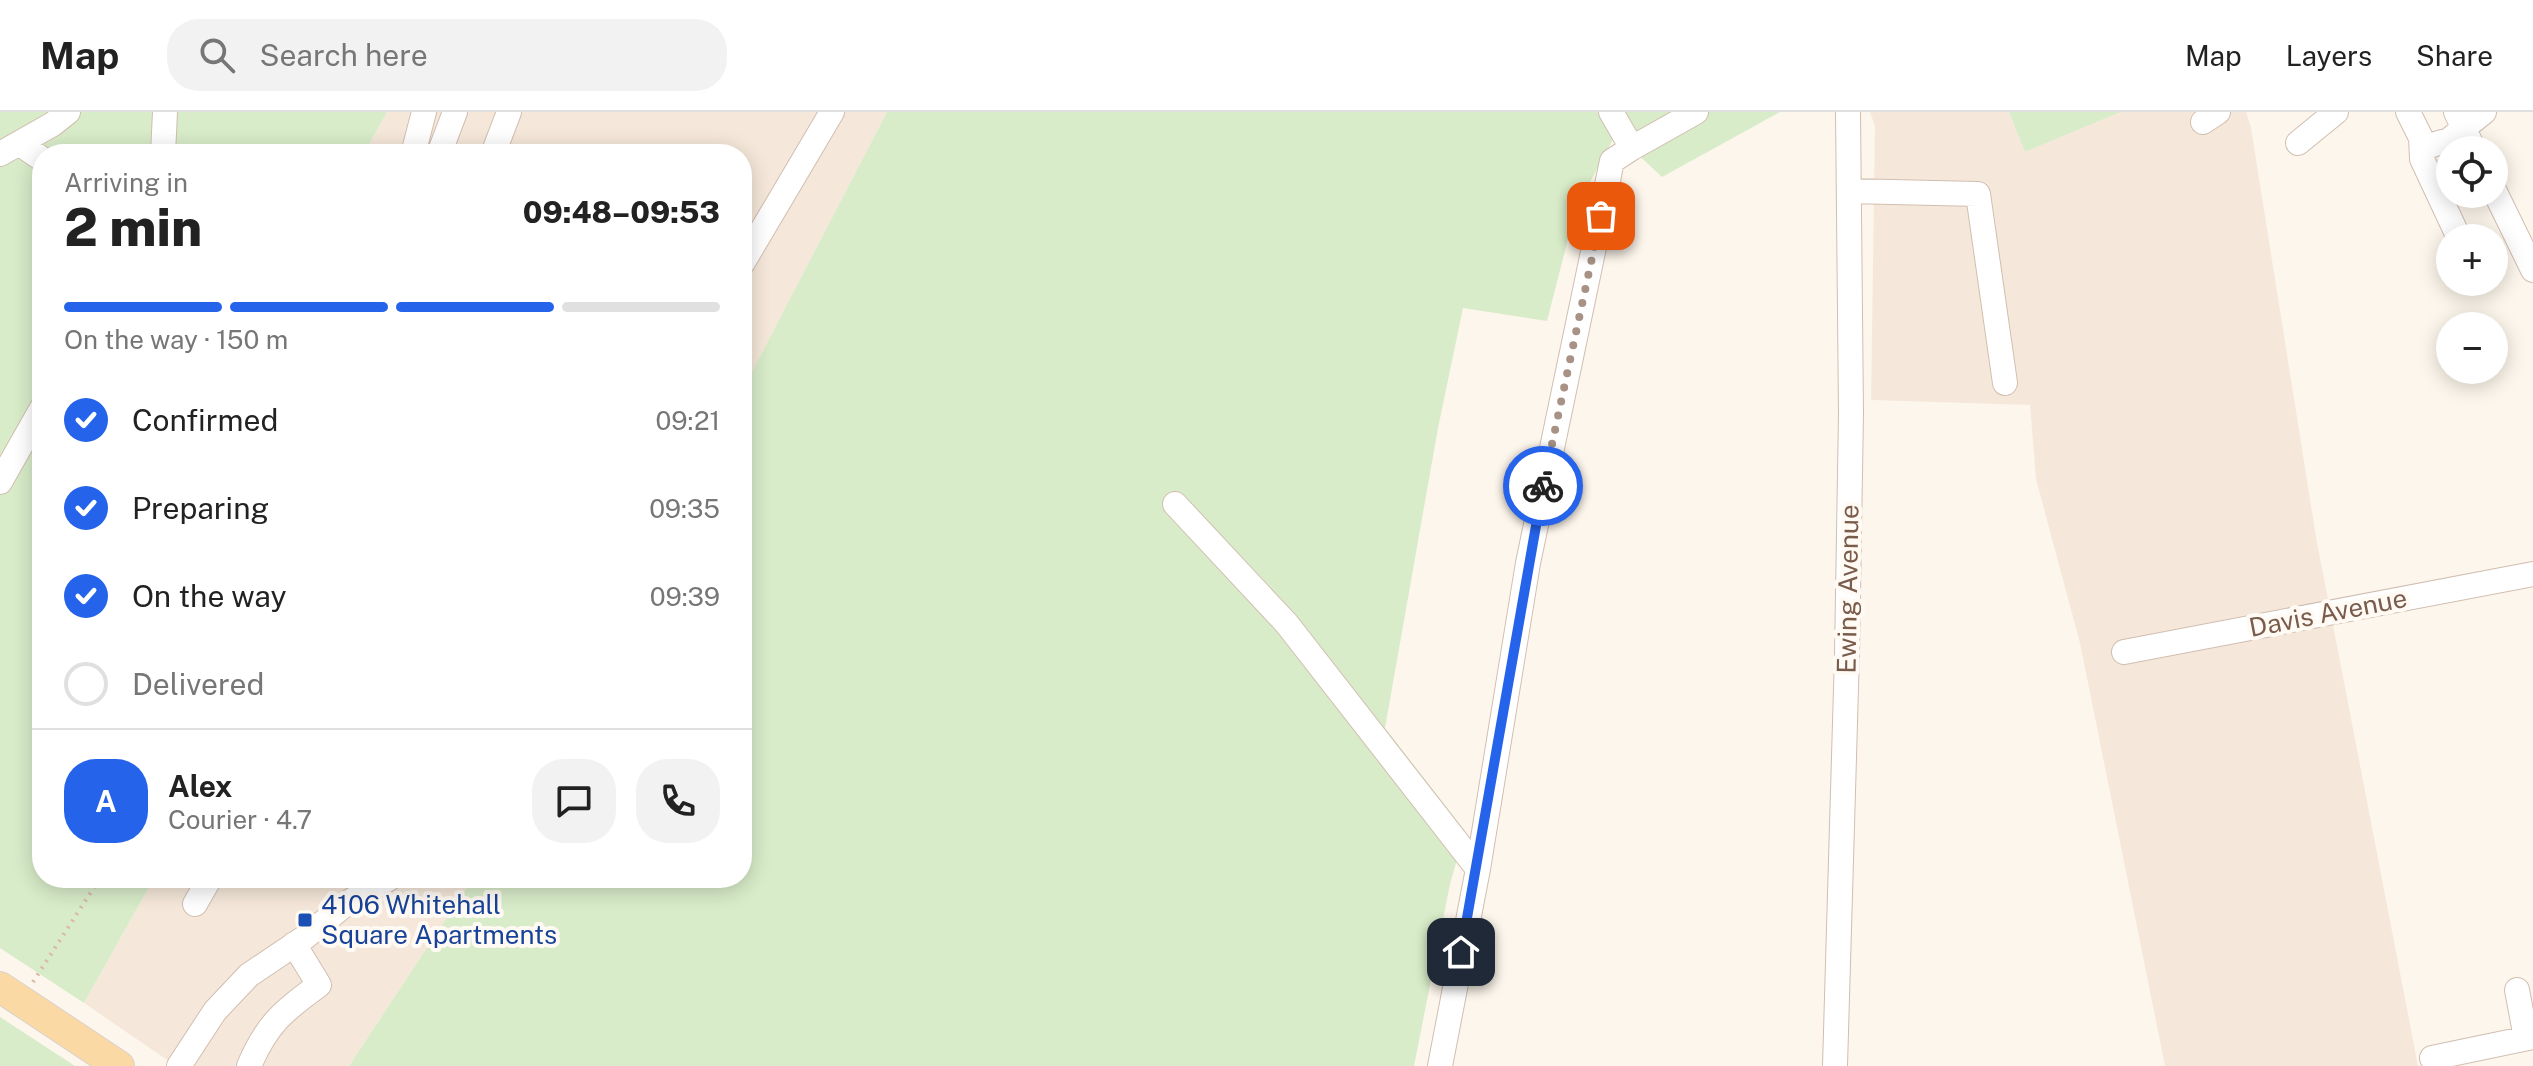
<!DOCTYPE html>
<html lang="en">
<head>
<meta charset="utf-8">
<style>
  body { margin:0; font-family:"Public Sans",sans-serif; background:#f2f2f2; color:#222; height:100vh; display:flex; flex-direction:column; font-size:30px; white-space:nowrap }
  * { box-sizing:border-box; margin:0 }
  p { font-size:26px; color:#767676 }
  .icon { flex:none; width:44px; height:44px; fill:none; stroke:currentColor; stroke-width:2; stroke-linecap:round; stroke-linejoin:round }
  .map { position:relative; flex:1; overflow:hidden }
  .sheet { position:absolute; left:32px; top:32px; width:720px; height:744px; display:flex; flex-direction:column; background:#fff; border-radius:32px; box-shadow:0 4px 20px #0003 }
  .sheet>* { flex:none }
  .buttons { position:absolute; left:2436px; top:24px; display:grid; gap:16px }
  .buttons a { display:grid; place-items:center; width:72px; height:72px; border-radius:50%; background:#fff; box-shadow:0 4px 20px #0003; font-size:40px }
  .pin { position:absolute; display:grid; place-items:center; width:68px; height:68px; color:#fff; margin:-34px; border-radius:16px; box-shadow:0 4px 12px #0006 }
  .courier { position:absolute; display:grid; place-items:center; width:80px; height:80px; margin:-40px; border:6px solid #2563eb; border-radius:50%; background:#fff; color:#222; box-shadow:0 2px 10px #0007 }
  .head em { font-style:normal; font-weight:800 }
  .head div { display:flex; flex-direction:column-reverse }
  .head { display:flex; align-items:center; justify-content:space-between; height:136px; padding:0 32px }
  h1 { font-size:52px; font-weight:800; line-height:60px }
  .bar { display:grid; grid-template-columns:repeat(4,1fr); gap:12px 8px; align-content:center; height:96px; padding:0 32px }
  .bar i { height:10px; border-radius:6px; background:#e0e0e0 }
  .bar .selected { background:#2563eb }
  .bar p { grid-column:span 4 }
  .line { display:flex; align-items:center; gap:20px; padding:0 32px; border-top:2px solid #e0e0e0 }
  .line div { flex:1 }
  .round { display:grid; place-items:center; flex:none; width:84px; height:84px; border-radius:32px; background:#f2f2f2 }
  ol { padding:0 32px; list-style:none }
  li { display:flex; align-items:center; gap:24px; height:88px }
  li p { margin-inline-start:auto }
  li .icon { padding:8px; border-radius:50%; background:#2563eb; color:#fff; stroke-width:4 }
  li:last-child { color:#767676 }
  li i { width:44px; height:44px; border:4px solid #e0e0e0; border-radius:50% }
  header { display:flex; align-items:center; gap:48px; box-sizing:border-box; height:112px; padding:0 40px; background:#fff; border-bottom:2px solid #e0e0e0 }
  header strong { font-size:38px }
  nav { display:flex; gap:44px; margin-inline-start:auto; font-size:28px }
  .search { width:560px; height:72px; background:#f2f2f2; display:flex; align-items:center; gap:20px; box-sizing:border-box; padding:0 28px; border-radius:32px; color:#767676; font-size:30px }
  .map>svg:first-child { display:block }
  .residential { fill:#f5e8da }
  .green { fill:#d8ecc9 }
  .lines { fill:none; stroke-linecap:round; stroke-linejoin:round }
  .minor-casing { stroke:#d1beb0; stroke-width:26 }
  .major-casing { stroke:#dad1cd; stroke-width:32 }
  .path { stroke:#d9b8a5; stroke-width:4; stroke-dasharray:2 6; stroke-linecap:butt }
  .minor { stroke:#fff; stroke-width:24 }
  .major { stroke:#fbd9a5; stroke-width:30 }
  .done { stroke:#a89285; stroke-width:8; stroke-dasharray:0 14.4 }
  .route { stroke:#2563eb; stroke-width:10 }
  .transit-dot { fill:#1a4fb4; stroke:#fffaf3; stroke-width:3 }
  .labels { text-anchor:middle; stroke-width:8; stroke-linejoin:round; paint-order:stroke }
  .street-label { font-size:26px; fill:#7a5c4d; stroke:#fffaf3 }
  .transit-label { font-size:26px; fill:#164399; stroke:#fffaf3; text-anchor:start }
</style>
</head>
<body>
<header>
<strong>Map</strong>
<div class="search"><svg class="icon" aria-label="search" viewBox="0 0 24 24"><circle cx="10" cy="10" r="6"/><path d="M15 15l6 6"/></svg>Search here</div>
<nav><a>Map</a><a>Layers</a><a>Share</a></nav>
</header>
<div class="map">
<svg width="2533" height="954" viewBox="0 0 2533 954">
  <rect width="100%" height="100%" fill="#fdf6ec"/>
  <path class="residential" d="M387,0H887L742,279V42H364Z
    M1870,0H2009L2025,40L2121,0H2246L2251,16L2316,425L2418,954H2165L2080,531L2036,367L2030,293L1871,288L1875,14Z
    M154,766H473L349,954H176L84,891Z"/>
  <path class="green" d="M0,0H387L364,42H42V766H154L84,891L0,836Z
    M887,0H1780L1662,65L1616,22L1576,96L1547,209L1463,196L1438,316L1385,616L1465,719L1450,772L1414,954H349L473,766H742V279Z
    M2009,0H2121L2025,40Z
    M0,905L75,954H0Z"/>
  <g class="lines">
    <g class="minor-casing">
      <path id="minor" d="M2408,0L2421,26L2422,47L2459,126
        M2456,0L2474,38
        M2203,10L2218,0
        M2298,31L2336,0
        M20,32L42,47
        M1632,36L1696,0
        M2422,36L2449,28L2484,0
        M0,42L53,12L68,0
        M163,42L165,0
        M413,42L424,0
        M439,42L455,0
        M493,42L509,0
        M2494,78L2533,158
        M1849,79L1978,82L2005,271
        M742,152L832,0
        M0,370L42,296
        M1175,392L1287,512L1478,757
        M2124,540L2533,462
        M195,792L210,766
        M2517,878L2526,926
        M2432,946L2533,925
        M179,954L215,899L249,863L304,826L347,791L390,766
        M249,954C267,912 283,899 319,873L294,832
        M1440,954L1478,757L1528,451L1612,49L1632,36L1611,0
        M1835,954L1847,542L1851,301L1848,0"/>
    </g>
    <g class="major-casing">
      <path id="major" d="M0,875L119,954"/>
    </g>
    <path class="path" d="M33,870L100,766"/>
    <use href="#minor" class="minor"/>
    <use href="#major" class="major"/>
  </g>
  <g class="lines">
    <path class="done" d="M1543,374L1601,104"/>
    <path class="route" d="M1461,840L1543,374"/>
  </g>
  <rect class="transit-dot" x="297" y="800" width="16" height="16" rx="4"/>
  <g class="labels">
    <g class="street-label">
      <text transform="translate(1848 477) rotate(-89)" y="9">Ewing Avenue</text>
      <text transform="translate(2328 501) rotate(-11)" y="9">Davis Avenue</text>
    </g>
    <g class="transit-label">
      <text x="321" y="802">4106 Whitehall<tspan x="321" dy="30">Square Apartments</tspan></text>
    </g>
  </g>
</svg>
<div class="buttons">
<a><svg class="icon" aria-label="locate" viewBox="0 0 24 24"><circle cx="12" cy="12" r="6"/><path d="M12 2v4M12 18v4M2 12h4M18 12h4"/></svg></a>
<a>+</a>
<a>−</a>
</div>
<div class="pin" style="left:1601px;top:104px;background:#ea580c"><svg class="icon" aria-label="bag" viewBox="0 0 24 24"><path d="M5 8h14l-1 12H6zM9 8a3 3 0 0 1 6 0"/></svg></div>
<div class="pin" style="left:1461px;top:840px;background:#1f2937"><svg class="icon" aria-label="home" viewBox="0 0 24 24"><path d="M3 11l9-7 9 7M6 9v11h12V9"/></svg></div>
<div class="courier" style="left:1543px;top:374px"><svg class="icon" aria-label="bike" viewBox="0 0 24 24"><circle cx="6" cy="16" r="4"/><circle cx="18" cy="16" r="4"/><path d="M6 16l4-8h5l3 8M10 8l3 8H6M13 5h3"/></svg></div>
<section class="sheet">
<div class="head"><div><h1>2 min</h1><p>Arriving in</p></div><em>09:48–09:53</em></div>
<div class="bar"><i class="selected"></i><i class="selected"></i><i class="selected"></i><i></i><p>On the way · 150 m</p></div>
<ol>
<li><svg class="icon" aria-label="check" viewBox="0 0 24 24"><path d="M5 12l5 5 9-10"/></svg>Confirmed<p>09:21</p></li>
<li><svg class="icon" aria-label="check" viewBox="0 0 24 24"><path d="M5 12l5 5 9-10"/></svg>Preparing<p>09:35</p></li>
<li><svg class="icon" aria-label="check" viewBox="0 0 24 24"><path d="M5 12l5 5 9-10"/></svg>On the way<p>09:39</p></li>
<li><i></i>Delivered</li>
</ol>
<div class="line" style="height:144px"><b class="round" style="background:#2563eb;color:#fff">A</b><div><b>Alex</b><p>Courier · 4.7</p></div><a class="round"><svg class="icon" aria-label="chat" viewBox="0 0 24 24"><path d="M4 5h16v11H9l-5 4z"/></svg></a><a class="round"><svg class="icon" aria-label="phone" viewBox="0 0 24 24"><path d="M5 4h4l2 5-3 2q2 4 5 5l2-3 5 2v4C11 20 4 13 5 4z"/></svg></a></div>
</section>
</div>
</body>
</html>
